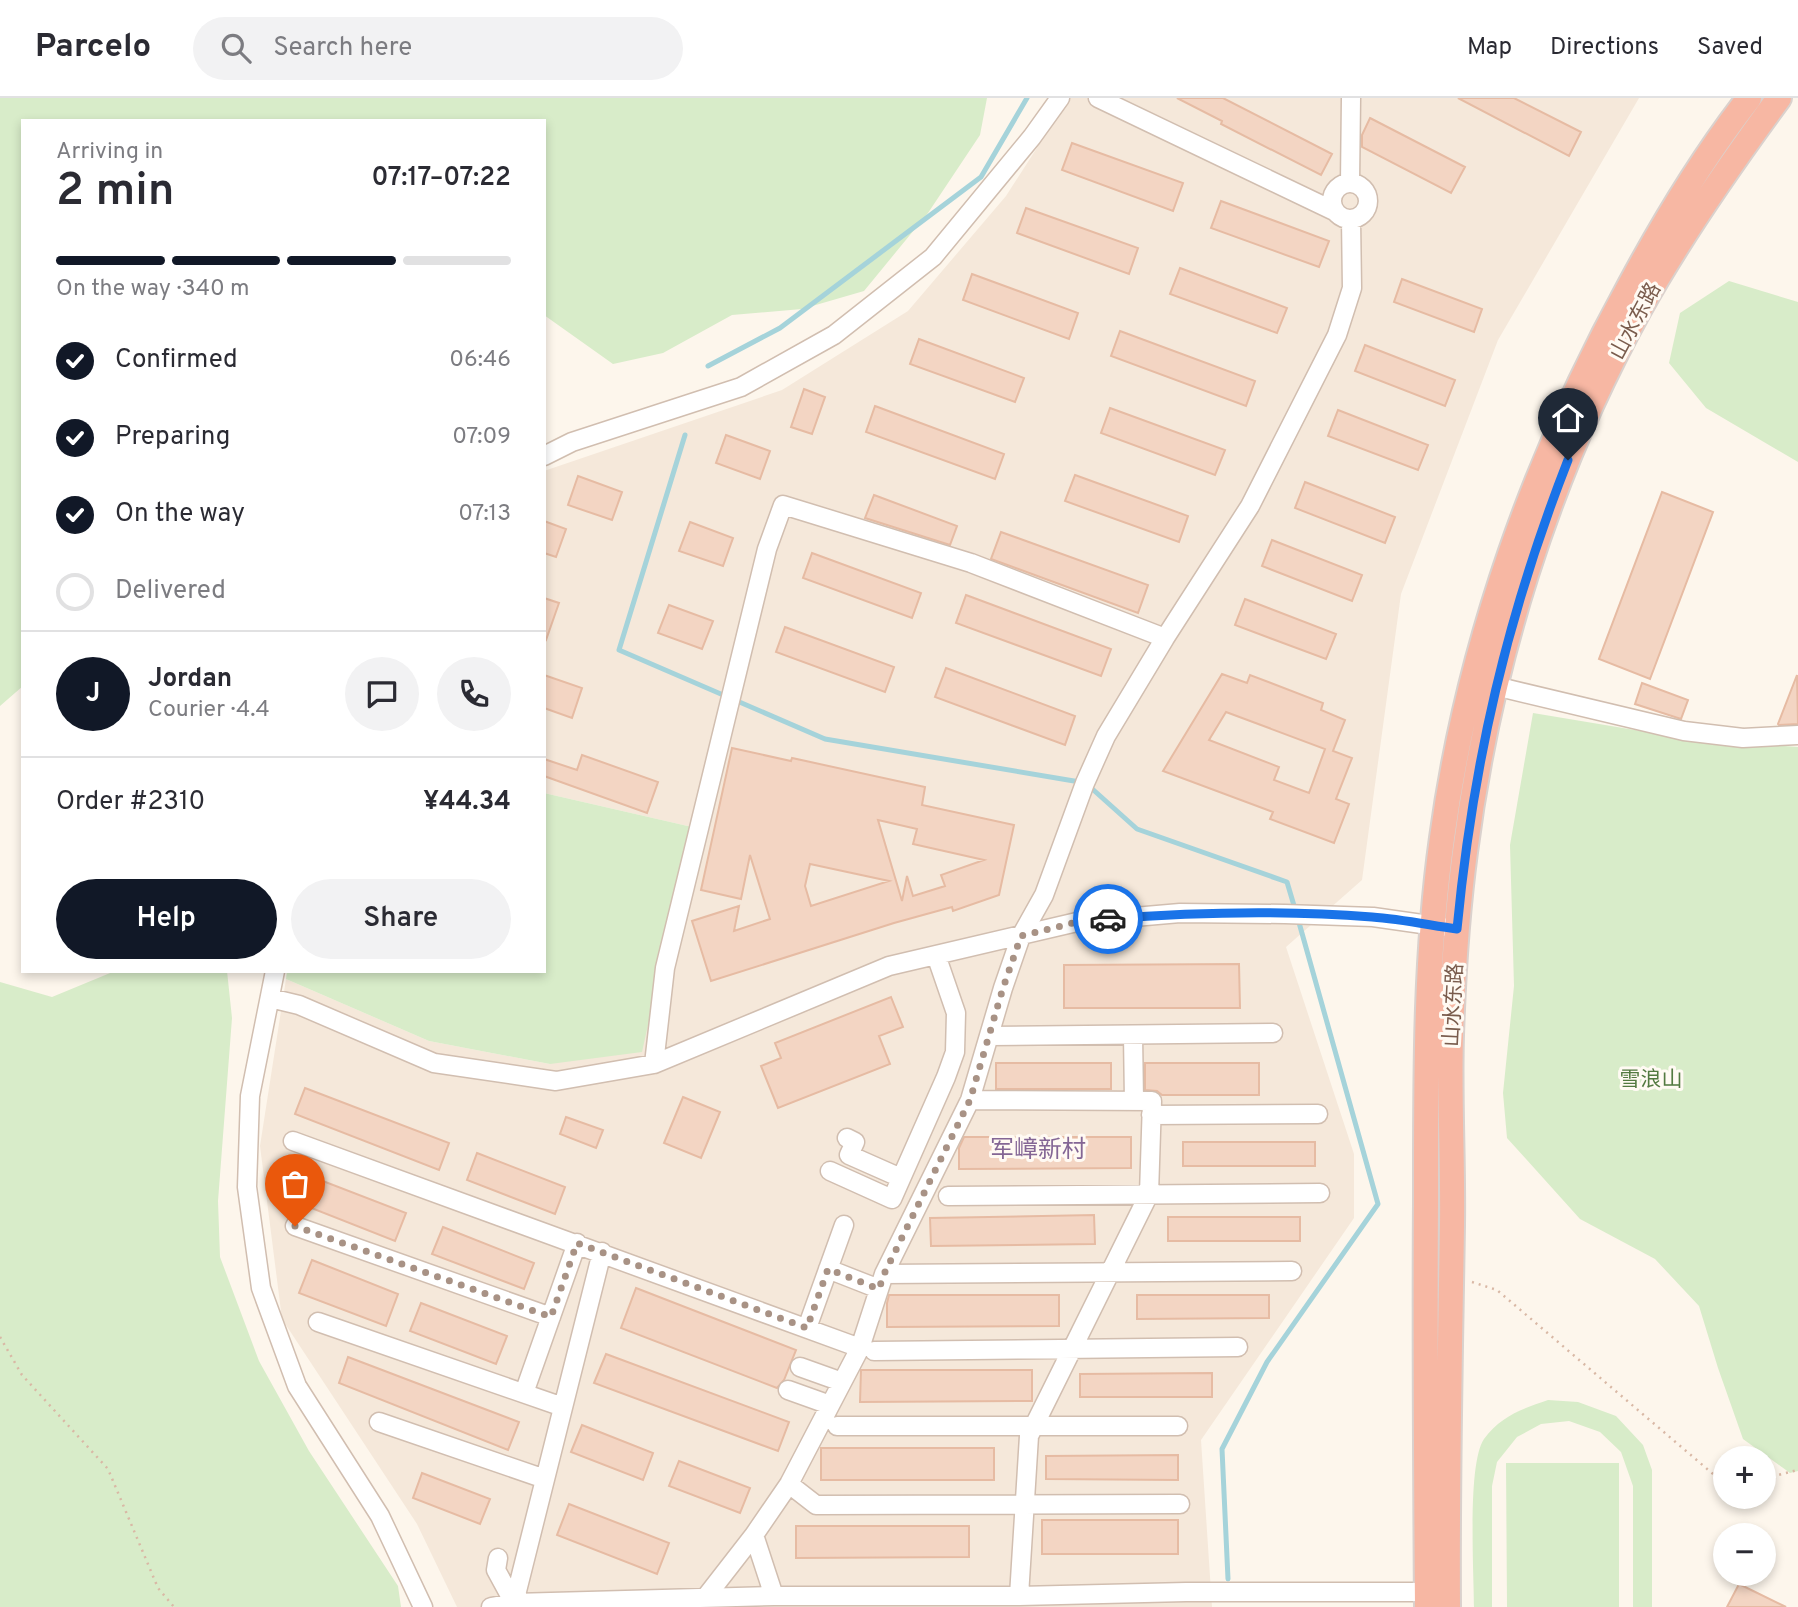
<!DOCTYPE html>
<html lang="en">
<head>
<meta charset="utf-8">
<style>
  body { margin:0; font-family:Overpass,"Noto Sans SC",sans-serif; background:#f2f2f3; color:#2b2b33; height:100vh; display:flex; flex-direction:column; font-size:26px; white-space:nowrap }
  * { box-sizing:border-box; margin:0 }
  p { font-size:23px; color:#7c7c81 }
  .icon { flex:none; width:38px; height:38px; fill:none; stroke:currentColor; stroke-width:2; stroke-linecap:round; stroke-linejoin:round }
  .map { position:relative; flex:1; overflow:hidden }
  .side { position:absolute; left:21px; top:21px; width:525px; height:854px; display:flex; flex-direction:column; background:#fff; border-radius:0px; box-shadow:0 4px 10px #0003 }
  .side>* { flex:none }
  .controls { position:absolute; left:1713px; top:1348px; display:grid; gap:14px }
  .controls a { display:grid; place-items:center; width:63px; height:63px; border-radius:50%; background:#fff; box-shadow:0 4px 10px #0003; font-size:35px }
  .pin { position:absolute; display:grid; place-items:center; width:60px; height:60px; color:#fff; margin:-72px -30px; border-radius:50% 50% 50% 0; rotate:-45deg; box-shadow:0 0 7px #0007 }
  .pin .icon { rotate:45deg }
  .courier { position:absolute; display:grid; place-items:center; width:70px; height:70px; margin:-35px; border:5px solid #1a73e8; border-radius:50%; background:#fff; color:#222; box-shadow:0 2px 9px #0007 }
  .headline em { font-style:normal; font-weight:600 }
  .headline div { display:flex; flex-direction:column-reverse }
  .headline { display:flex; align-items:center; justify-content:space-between; height:119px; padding:0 35px }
  h1 { font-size:46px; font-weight:600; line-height:52px }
  .bar { display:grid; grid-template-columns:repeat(4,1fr); gap:10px 7px; align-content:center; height:84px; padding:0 35px }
  .bar i { height:9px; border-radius:5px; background:#e1e1e2 }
  .bar .current { background:#111827 }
  .bar p { grid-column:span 4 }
  .line { display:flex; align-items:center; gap:18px; padding:0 35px; border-top:2px solid #e1e1e2 }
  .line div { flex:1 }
  .round { display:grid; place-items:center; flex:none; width:74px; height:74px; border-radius:37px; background:#f2f2f3 }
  ol { padding:0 35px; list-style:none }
  li { display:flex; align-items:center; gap:21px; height:77px }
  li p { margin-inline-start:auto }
  li .icon { padding:7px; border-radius:50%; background:#111827; color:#fff; stroke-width:4 }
  li:last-child { color:#7c7c81 }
  li i { width:38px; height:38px; border:4px solid #e1e1e2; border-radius:50% }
  .action { display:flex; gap:14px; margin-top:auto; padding:14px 35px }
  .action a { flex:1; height:80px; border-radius:42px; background:#111827; color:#fff; font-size:28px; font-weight:600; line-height:80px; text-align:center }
  .action a+a { background:#f2f2f3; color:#2b2b33 }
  header { display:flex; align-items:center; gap:42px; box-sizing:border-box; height:98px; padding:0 35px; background:#fff; border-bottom:2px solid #e1e1e2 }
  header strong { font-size:33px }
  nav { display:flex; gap:38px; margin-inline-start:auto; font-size:24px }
  .search { width:490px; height:63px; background:#f2f2f3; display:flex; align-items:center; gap:18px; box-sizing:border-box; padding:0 24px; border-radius:38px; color:#7c7c81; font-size:26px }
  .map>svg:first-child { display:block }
  .residential { fill:#f5e8da }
  .green { fill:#d8ecc9 }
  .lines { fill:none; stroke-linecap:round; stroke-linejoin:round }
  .stream { stroke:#a5d3da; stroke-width:5 }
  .building { fill:#f3d5c3; stroke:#e6bba3; stroke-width:2; fill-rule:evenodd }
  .minor-casing { stroke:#d1beb0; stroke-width:21 }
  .highway-casing { stroke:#dad1cd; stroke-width:28 }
  .path { stroke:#d9b8a5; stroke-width:2.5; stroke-dasharray:2 5; stroke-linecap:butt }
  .minor { stroke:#fff; stroke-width:18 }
  .highway { stroke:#f7b7a3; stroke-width:24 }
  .done { stroke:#a89285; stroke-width:7; stroke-dasharray:0 12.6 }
  .route { stroke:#1a73e8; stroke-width:9 }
  .labels { text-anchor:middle; stroke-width:6; stroke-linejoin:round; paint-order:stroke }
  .street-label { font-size:21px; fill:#7a5c4d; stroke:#fffaf3 }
  .park-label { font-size:21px; fill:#537a41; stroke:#fffaf3 }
  .quarter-label { font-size:24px; fill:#846695; stroke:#fffaf3 }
</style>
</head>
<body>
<header>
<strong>Parcelo</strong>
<div class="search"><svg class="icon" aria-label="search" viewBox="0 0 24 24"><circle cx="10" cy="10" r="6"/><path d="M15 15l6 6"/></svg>Search here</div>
<nav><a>Map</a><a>Directions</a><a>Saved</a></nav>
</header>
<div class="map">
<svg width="1798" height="1509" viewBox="0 0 1798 1509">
  <rect width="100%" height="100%" fill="#fdf6ec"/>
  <path class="residential" d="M1069,0H1639L1498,242L1401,496L1362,782L1286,849L1354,1056V1120L1201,1342L1212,1509H457L417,1426L282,1221L260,1048L286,881L429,943L550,966L692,729L544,695V373L782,292L908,213L1006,98Z"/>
  <path class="green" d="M0,0H987L980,37L928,115L864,193L802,211L732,217L663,255L613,266L544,217V23H23V588L0,608Z
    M1729,183L1798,204V364L1706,310L1669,265L1680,215Z
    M1533,615L1683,640L1798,649V1373L1790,1375L1743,1341L1718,1270L1699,1208L1655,1161L1580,1121L1507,1040L1503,995L1514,888L1510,747Z
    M544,695L692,729L642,954L550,966L429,943L286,881L287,873H544Z
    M115,873H227L232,920L218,1103L220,1159L259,1263L309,1353L398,1488L401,1509H0V884L52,899Z
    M1548,1302L1578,1304L1616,1318L1643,1347L1652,1372V1509H1633V1388L1621,1354L1600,1334L1569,1323L1541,1326L1517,1339L1497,1364L1492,1388V1509H1474C1474,1475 1467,1366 1484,1341C1501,1318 1522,1311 1548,1302Z
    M1506,1365H1619V1509H1507Z"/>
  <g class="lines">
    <path class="stream" d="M708,268L780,230L981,79L1027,0
      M685,337L619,552L825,641L1080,684
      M1089,688L1137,731L1287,784L1295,811
      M1228,1481L1222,1351L1267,1264L1378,1106L1298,821"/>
  </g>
  <path class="building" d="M1177,0H1223L1332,56L1321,77L1221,26L1222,23Z
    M1458,0H1514L1581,34L1569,58Z
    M1370,20L1465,69L1451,95L1362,49V37Z
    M1072,45L1183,85L1173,113L1062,72Z
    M1221,103L1329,143L1319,169L1211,130Z
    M1026,110L1138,150L1129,176L1017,135Z
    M1180,170L1287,210L1277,235L1170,196Z
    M972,176L1078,215L1069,241L963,202Z
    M1402,181L1482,211L1474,234L1394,204Z
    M1120,233L1255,283L1246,308L1111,258Z
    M919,241L1024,280L1015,304L910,266Z
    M1365,247L1455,282L1445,308L1355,273Z
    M804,291L825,299L812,336L791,329Z
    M875,308L1004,356L995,381L866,334Z
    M1110,310L1225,352L1215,377L1101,335Z
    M1338,312L1428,347L1418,372L1328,338Z
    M726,337L770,353L760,381L716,365Z
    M1075,377L1188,418L1179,444L1065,403Z
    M578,378L622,394L612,422L568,407Z
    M1305,384L1395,419L1385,445L1295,410Z
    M1662,394L1713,414L1650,581L1599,561Z
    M874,397L957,428L950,447L865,420Z
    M544,423L566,431L556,459L544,455Z
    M690,424L733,440L723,468L679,453Z
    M1001,434L1148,487L1138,515L991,461Z
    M1272,442L1362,477L1352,503L1262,468Z
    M812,455L921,495L912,520L803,480Z
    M966,497L1111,551L1101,578L956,525Z
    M544,500L559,505L546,542L544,541Z
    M1245,501L1336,536L1326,561L1235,527Z
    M669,507L713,523L702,551L658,535Z
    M785,529L894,569L885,594L776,554Z
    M946,570L1075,618L1065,647L935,599Z
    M1222,576L1247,585L1250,577L1323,605L1321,612L1345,622L1333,653L1352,660L1336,701L1349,706L1334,745L1270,721L1273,714L1163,673ZM1226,614L1325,651L1309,695L1274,682L1279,669L1209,642Z
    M544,577L582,590L572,620L544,610Z
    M1797,577L1798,626L1779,627L1778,626Z
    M1642,585L1688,602L1681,621L1635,606Z
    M732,650L791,663L792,660L925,689L922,707L1014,727L999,797L953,813L952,809L894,825L711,883L692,823L739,808L734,833L770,821L750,757L741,801L701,792ZM878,722L917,731L913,746L984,762L941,777L945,788L913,798L907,778L902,803ZM810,766L889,783L811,808L805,788Z
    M582,657L658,684L647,715L544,678V661L577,672Z
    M1239,866L1240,910H1064V867Z
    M891,899L903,929L879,938L890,966L778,1010L761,968L781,960L775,945Z
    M996,965H1111V991H996Z
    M1145,965H1259V997H1162L1157,993L1145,992Z
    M305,990L449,1045L439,1072L295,1016Z
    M683,999L720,1014L701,1060L664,1045Z
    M566,1019L603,1032L596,1050L560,1036Z
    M964,1039H1131V1070L959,1071V1050Z
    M1183,1044H1315V1068H1183Z
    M477,1055L565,1089L555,1116L467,1082Z
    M302,1075L406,1115L395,1143L291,1102Z
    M1094,1117L1095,1146L931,1148L930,1120Z
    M1168,1119H1300V1143H1168Z
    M443,1129L534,1165L524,1191L432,1156Z
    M312,1162L398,1196L386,1228L299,1195Z
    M636,1190L796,1252L784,1282L777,1290L621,1230Z
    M889,1197H1059V1228L887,1229V1205Z
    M1137,1197H1269V1220L1137,1221Z
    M421,1205L507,1238L496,1266L410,1233Z
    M606,1256L789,1324L778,1353L594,1285Z
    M348,1259L519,1324L508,1352L339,1285Z
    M861,1272H1032V1303L860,1304Z
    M1212,1275V1299H1080V1276Z
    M582,1327L653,1355L643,1382L571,1354Z
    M821,1350H994V1382H821Z
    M1178,1357V1382L1046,1381V1358Z
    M679,1363L750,1390L740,1415L669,1388Z
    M422,1375L490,1401L480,1426L413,1400Z
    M569,1406L669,1445L657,1476L557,1437Z
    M1042,1422H1178V1456H1042Z
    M796,1428H969V1459L796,1460Z
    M1739,1486L1786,1509H1727Z"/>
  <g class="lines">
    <g class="minor-casing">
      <path id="minor" d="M1098,0L1334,113
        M1332 103a18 18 0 1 1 36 0a18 18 0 1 1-36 0Z
        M1350,85L1351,0
        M544,358L572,344L741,289L834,237L933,159L1032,39L1060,0
        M1495,588L1684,633L1743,640L1798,637
        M275,873L250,998L247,1089L261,1190L297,1288L380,1418L423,1509
        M270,900L299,907L434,965L556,983L654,966L889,868L1077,824L1180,815L1285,816L1373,819L1443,829
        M1133,937L1134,1003
        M989,938L1273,935
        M654,966L665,870L767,451L783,407L971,465L1165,540
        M970,1002L1152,1003L1149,1096L1029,1338L1019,1498
        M1151,1017L1318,1016
        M847,1040L855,1044L849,1057L901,1080
        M293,1043L860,1250
        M830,1073L892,1101L946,979L955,954L956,915L936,857
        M948,1098L1320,1095
        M295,1128L551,1219
        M828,1171L879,1191
        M884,1176L1292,1173
        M318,1224L563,1309
        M807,1230L844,1127
        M874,1253L1238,1249
        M800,1269L842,1284
        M788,1292L830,1307
        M524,1295L577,1145
        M379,1324L545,1381
        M837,1328H1178
        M789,1386L816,1407L1180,1406
        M498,1460L496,1472L514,1505
        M774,1498L754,1437L789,1386L860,1250L884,1176L970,1002L1003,890L1021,838L1044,797L1085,685L1106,638L1165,540L1250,408L1337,237L1352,190L1351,121
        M705,1500L754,1437
        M514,1505L602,1154
        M491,1509L514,1505L774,1498H1019L1186,1494H1438"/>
    </g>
    <g class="highway-casing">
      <path id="highway" d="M1427,1509C1426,1374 1425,1239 1426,1104C1426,982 1425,861 1442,740C1468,546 1536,358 1630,187C1665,122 1703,59 1749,0
        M1448,1509C1447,1382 1450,1255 1452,1127C1453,1064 1449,1000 1451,937C1453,876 1457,814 1465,754C1489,566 1547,379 1639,212C1680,138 1729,68 1779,0"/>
    </g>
    <path class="path" d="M1472,1184L1497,1192L1726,1387
      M0,1239L22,1277L108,1371L158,1490L174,1509
      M1764,1391L1778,1377L1798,1372
      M1738,1398H1755"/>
    <use href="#minor" class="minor"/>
    <use href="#highway" class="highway"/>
  </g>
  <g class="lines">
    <path class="done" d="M295,1128L551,1219L577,1145L807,1230L828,1171L879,1191L884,1176L970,1002L1003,890L1021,838L1077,824L1108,821"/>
    <path class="route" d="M1108,821C1195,814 1284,812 1372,819C1400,821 1429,827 1457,831C1473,664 1507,518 1568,362"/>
  </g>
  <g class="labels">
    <g class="street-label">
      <text transform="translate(1635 223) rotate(-62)" y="7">山水东路</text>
      <text transform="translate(1453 907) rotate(-87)" y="7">山水东路</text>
    </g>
    <g class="park-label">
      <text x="1651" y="988">雪浪山</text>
    </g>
    <g class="quarter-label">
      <text x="1038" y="1059">军嶂新村</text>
    </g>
  </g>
</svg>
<div class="controls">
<a>+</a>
<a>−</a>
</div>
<div class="pin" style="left:295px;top:1128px;background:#ea580c"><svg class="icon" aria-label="bag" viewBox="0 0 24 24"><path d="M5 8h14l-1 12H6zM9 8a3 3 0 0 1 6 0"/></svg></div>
<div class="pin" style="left:1568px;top:362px;background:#1f2937"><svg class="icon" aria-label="home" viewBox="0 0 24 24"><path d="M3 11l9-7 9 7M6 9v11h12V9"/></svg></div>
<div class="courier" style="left:1108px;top:821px"><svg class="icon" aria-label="car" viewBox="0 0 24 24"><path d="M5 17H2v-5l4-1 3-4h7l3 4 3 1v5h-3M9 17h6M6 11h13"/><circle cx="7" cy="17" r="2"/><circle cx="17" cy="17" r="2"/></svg></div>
<section class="side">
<div class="headline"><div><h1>2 min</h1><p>Arriving in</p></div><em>07:17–07:22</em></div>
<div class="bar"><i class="current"></i><i class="current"></i><i class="current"></i><i></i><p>On the way · 340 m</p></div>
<ol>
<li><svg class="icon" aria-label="check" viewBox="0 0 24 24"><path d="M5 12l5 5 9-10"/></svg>Confirmed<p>06:46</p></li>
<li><svg class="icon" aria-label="check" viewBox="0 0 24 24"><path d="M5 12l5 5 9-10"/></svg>Preparing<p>07:09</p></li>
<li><svg class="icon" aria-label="check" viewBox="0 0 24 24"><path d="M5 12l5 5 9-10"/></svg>On the way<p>07:13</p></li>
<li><i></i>Delivered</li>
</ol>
<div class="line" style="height:126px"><b class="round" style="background:#111827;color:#fff">J</b><div><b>Jordan</b><p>Courier · 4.4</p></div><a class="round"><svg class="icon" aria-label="chat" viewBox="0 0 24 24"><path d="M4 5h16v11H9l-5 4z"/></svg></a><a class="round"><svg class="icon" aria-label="phone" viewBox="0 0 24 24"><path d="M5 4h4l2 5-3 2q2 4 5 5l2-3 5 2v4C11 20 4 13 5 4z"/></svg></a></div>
<div class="line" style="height:91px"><div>Order #2310</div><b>¥44.34</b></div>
<div class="action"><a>Help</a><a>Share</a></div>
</section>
</div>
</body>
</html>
